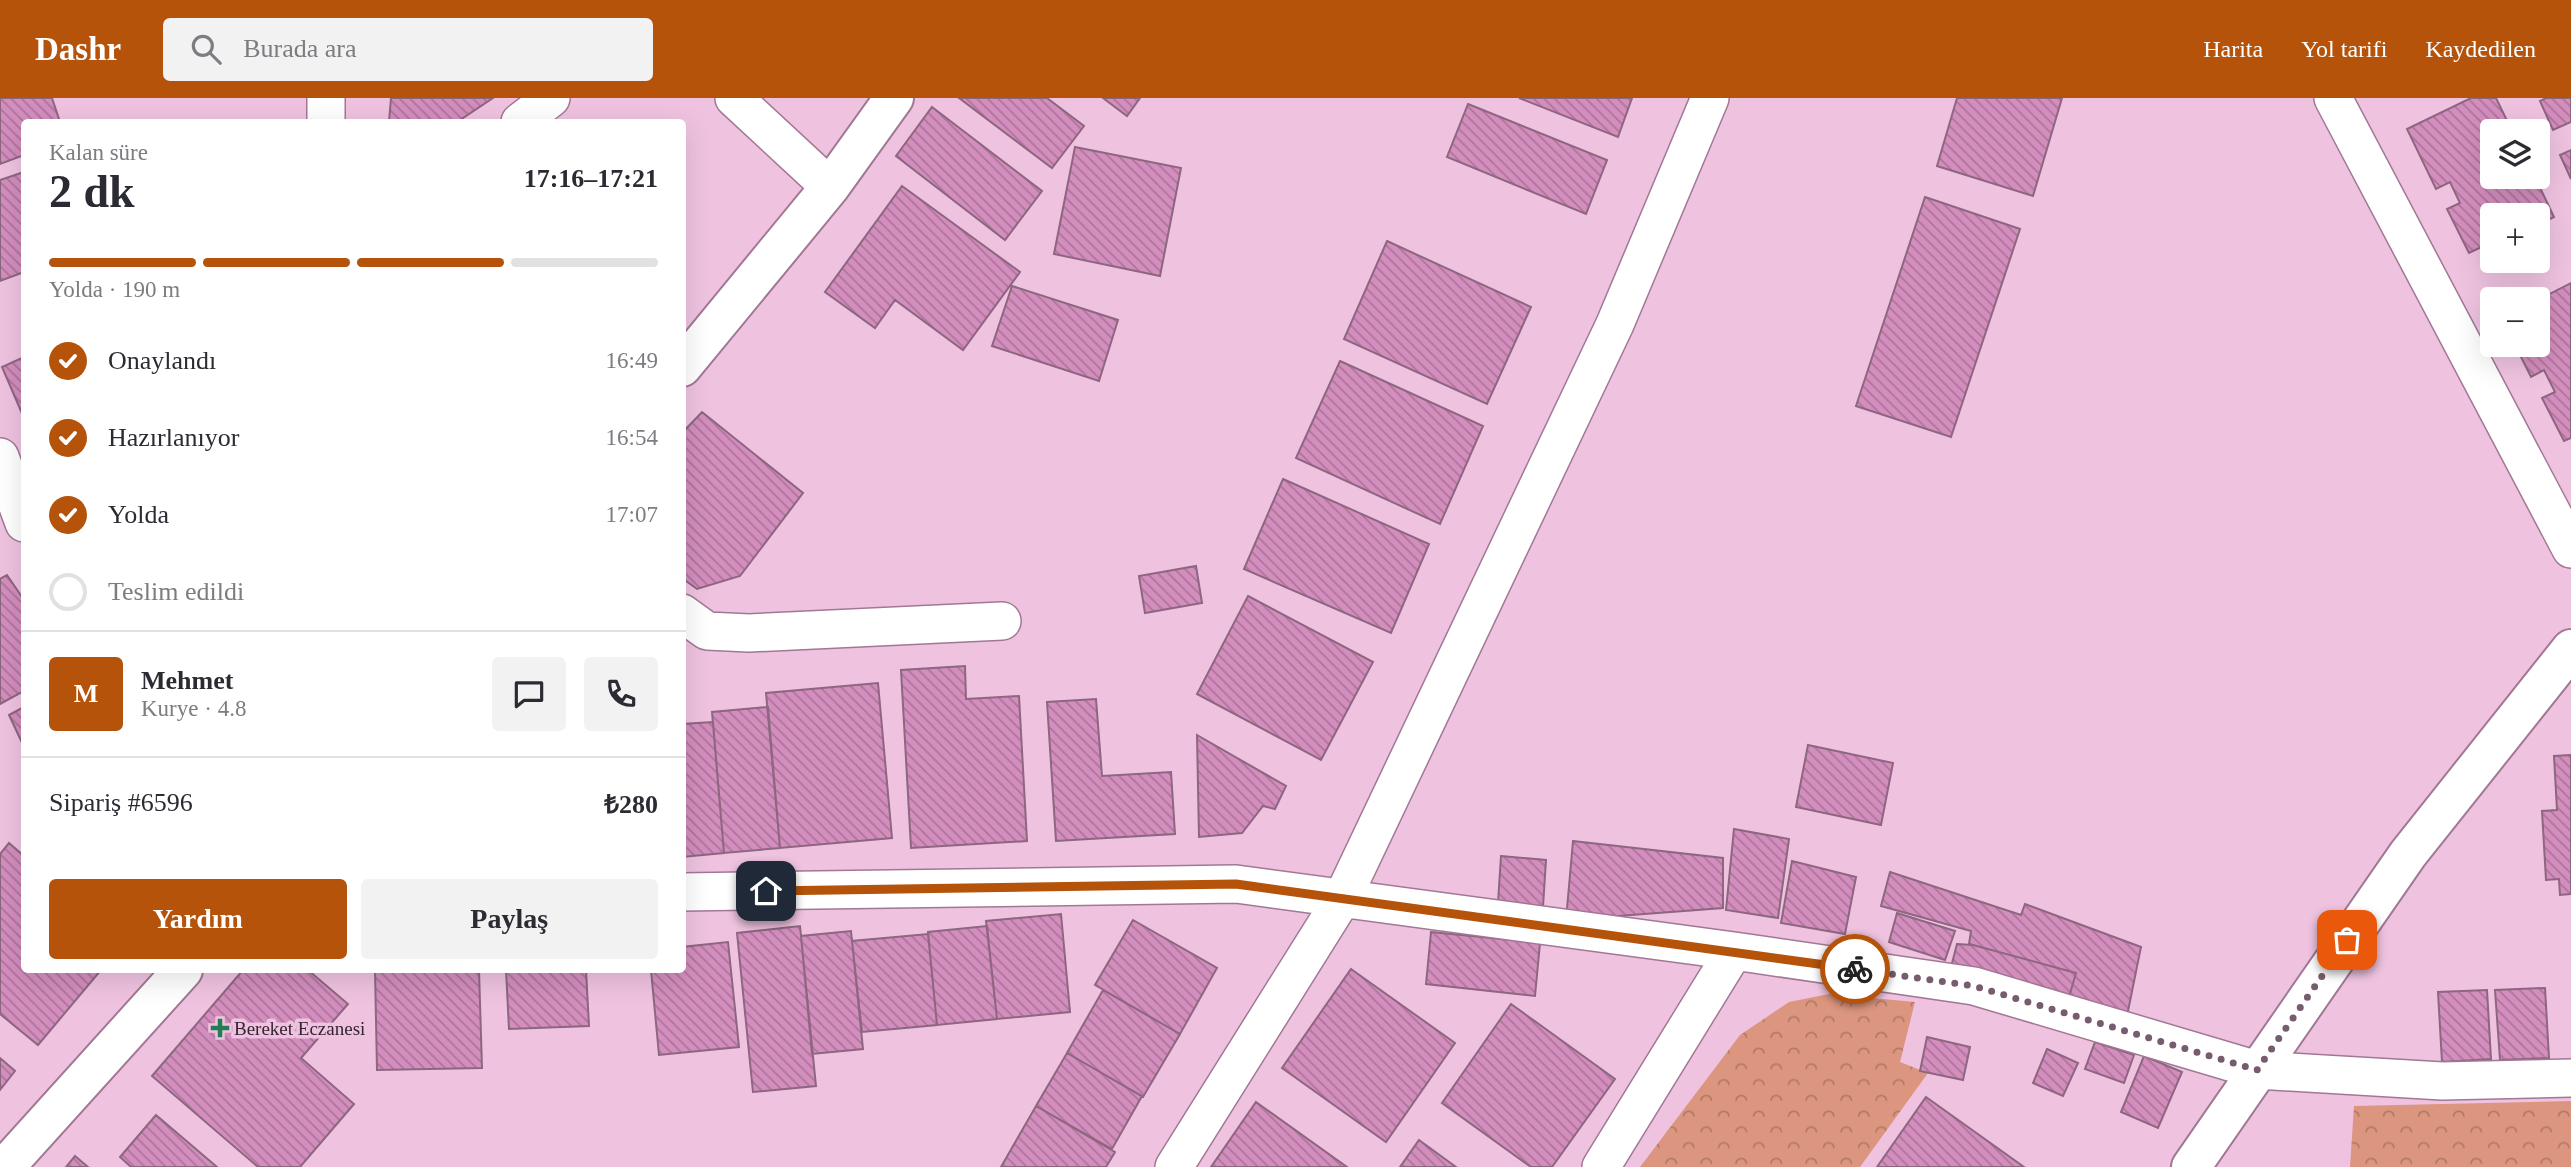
<!DOCTYPE html>
<html lang="tr">
<head>
<meta charset="utf-8">
<style>
  body { margin:0; font-family:Georgia,serif; background:#f2f2f3; color:#2b2b33; height:100vh; display:flex; flex-direction:column; font-size:26px; white-space:nowrap }
  * { box-sizing:border-box; margin:0 }
  p { font-size:23px; color:#7c7c81 }
  .icon { flex:none; width:38px; height:38px; fill:none; stroke:currentColor; stroke-width:2; stroke-linecap:round; stroke-linejoin:round }
  .map { position:relative; flex:1; overflow:hidden }
  .panel { position:absolute; left:21px; top:21px; width:665px; height:854px; display:flex; flex-direction:column; background:#fff; border-radius:7px; box-shadow:0 7px 28px #0002 }
  .panel>* { flex:none }
  .tools { position:absolute; left:2480px; top:21px; display:grid; gap:14px }
  .tools a { display:grid; place-items:center; width:70px; height:70px; border-radius:7px; background:#fff; box-shadow:0 7px 28px #0002; font-size:35px }
  .pin { position:absolute; display:grid; place-items:center; width:60px; height:60px; color:#fff; margin:-30px; border-radius:14px; box-shadow:0 4px 10px #0006 }
  .courier { position:absolute; display:grid; place-items:center; width:70px; height:70px; margin:-35px; border:5px solid #b45309; border-radius:50%; background:#fff; color:#222; box-shadow:0 2px 9px #0007 }
  .overview em { font-style:normal; font-weight:600 }
  .overview div { display:flex; flex-direction:column-reverse }
  .overview { display:flex; align-items:center; justify-content:space-between; height:119px; padding:0 28px }
  h1 { font-size:46px; font-weight:600; line-height:52px }
  .bar { display:grid; grid-template-columns:repeat(4,1fr); gap:10px 7px; align-content:center; height:84px; padding:0 28px }
  .bar i { height:9px; border-radius:5px; background:#e1e1e2 }
  .bar .selected { background:#b45309 }
  .bar p { grid-column:span 4 }
  .line { display:flex; align-items:center; gap:18px; padding:0 28px; border-top:2px solid #e1e1e2 }
  .line div { flex:1 }
  .round { display:grid; place-items:center; flex:none; width:74px; height:74px; border-radius:7px; background:#f2f2f3 }
  ol { padding:0 28px; list-style:none }
  li { display:flex; align-items:center; gap:21px; height:77px }
  li p { margin-inline-start:auto }
  li .icon { padding:7px; border-radius:50%; background:#b45309; color:#fff; stroke-width:4 }
  li:last-child { color:#7c7c81 }
  li i { width:38px; height:38px; border:4px solid #e1e1e2; border-radius:50% }
  .cta { display:flex; gap:14px; margin-top:auto; padding:14px 28px }
  .cta a { flex:1; height:80px; border-radius:7px; background:#b45309; color:#fff; font-size:28px; font-weight:600; line-height:80px; text-align:center }
  .cta a+a { background:#f2f2f3; color:#2b2b33 }
  header { display:flex; align-items:center; gap:42px; box-sizing:border-box; height:98px; padding:0 35px; background:#b45309; color:#fff }
  header strong { font-size:33px }
  nav { display:flex; gap:38px; margin-inline-start:auto; font-size:24px }
  .search { width:490px; height:63px; background:#f2f2f3; display:flex; align-items:center; gap:18px; box-sizing:border-box; padding:0 24px; border-radius:7px; color:#7c7c81; font-size:26px }
  .map>svg:first-child { display:block }
  .forest { fill:url(#forest-crowns) }
  .building { fill:url(#building-back-hatch); stroke:#8d6680; stroke-width:2 }
  .lines { fill:none; stroke-linecap:round; stroke-linejoin:round }
  .street-casing { stroke:#a17894; stroke-width:40 }
  .secondary-casing { stroke:#a17894; stroke-width:42 }
  .street { stroke:#fff; stroke-width:37 }
  .secondary { stroke:#fff; stroke-width:38 }
  .done { stroke:#765c6e; stroke-width:7; stroke-dasharray:0 12.6 }
  .route { stroke:#b45309; stroke-width:9 }
  .poi-dot { fill:#237e54; stroke:#efc3e0; stroke-width:2.5 }
  .labels { text-anchor:middle; stroke-width:7; stroke-linejoin:round; paint-order:stroke }
  .poi-label { font-size:19px; fill:#352530; stroke:#efc3e0; text-anchor:start }
</style>
</head>
<body>
<header>
<strong>Dashr</strong>
<div class="search"><svg class="icon" aria-label="search" viewBox="0 0 24 24"><circle cx="10" cy="10" r="6"/><path d="M15 15l6 6"/></svg>Burada ara</div>
<nav><a>Harita</a><a>Yol tarifi</a><a>Kaydedilen</a></nav>
</header>
<div class="map">
<svg width="2571" height="1069" viewBox="0 0 2571 1069">
  <defs>
    <pattern id="forest-crowns" width="20" height="18" patternUnits="userSpaceOnUse" patternTransform="scale(1.75)"><rect width="20" height="18" fill="#dc957e"/><path d="M2 6a3 3 0 1 1 6 0M12 15a3 3 0 1 1 6 0" fill="none" stroke="#b37968"/></pattern>
    <pattern id="building-back-hatch" width="6" height="6" patternUnits="userSpaceOnUse" patternTransform="scale(1.75)"><rect width="6" height="6" fill="#d48ebe"/><path d="M-1 5l2 2M0 0l6 6M5-1l2 2" fill="none" stroke="#ad749b"/></pattern>
  </defs>
  <rect width="100%" height="100%" fill="#efc3e0"/>
  <path class="forest" d="M1829,896L1915,904L1900,964L1928,975L1860,1069H1640L1740,937L1789,904Z
    M2571,1003V1069H2350L2354,1008Z"/>
  <path class="building" d="M0,0H52L60,24H24V57L0,66Z
    M391,0H493L457,24H389Z
    M959,0H1047L1084,28L1052,70Z
    M1103,0H1140L1127,18Z
    M1519,0H1632L1618,39Z
    M1957,0H2062L2033,98L1937,68Z
    M2471,0H2496L2512,33H2492V79H2535L2554,119L2538,127V117H2492V144L2469,155L2447,111L2460,105L2450,84L2436,91L2407,31Z
    M2546,0H2571V24L2553,32L2540,3Z
    M1468,6L1607,62L1586,116L1447,59Z
    M932,9L1042,93L1005,142L896,58Z
    M1075,49L1181,70L1160,178L1054,156Z
    M2571,52V81L2560,57Z
    M24,74V174L0,183V82Z
    M902,88L1020,174L963,252L895,202L875,230L825,194Z
    M1925,99L2020,131L1951,339L1856,308Z
    M1387,143L1531,209L1487,306L1344,241Z
    M2571,185V340L2564,343L2542,300L2555,294L2544,272L2531,279L2515,247H2538V202Z
    M1012,188L1118,222L1099,283L992,248Z
    M24,259V320L2,269Z
    M1340,263L1483,328L1440,426L1296,360Z
    M702,314L803,395L740,478L697,491L682,480V335Z
    M1283,381L1429,446L1391,535L1244,471Z
    M1196,468L1202,505L1145,515L1139,478Z
    M7,477L24,502V593L0,606V481Z
    M1248,498L1373,564L1321,662L1197,596Z
    M965,568L966,601L1019,598L1027,743L911,750L901,572Z
    M878,585L892,740L780,750L766,595Z
    M1096,601L1102,678L1171,674L1175,736L1056,743L1047,604Z
    M24,609V649L9,617Z
    M768,609L780,750L724,755L712,614Z
    M713,624L724,755L682,759V626Z
    M1197,637L1286,688L1275,711L1263,708L1242,735L1199,739Z
    M1808,647L1893,665L1881,727L1796,709Z
    M2571,657V796L2560,797L2559,781L2546,782L2542,713L2557,712L2554,658Z
    M1734,731L1789,741L1778,820L1726,812Z
    M1573,743L1723,760V810L1566,822Z
    M9,745L24,758V872H101L38,947L0,916V756Z
    M1501,758L1546,762L1543,809L1498,805Z
    M1792,763L1856,779L1845,836L1781,825Z
    M1890,774L2021,817L2025,806L2141,849L2127,918L2067,906L2076,875L1973,847L1969,846L1971,833L1881,808Z
    M1897,815L1955,833L1945,862L1889,844Z
    M1061,816L1070,914L997,921L986,823Z
    M1133,822L1217,870L1180,936L1095,887Z
    M800,828L816,988L753,994L737,835Z
    M987,828L997,921L937,927L928,834Z
    M851,833L863,951L812,956L801,838Z
    M1431,834L1540,845L1535,898L1426,886Z
    M928,836L937,927L862,934L852,843Z
    M728,844L739,949L659,957L651,872H682V849Z
    M1957,846L1973,847L2076,875L2067,906L1951,869Z
    M1351,871L1455,945L1386,1044L1282,970Z
    M243,872H308L348,906L301,960L354,1006L300,1069H258L152,978Z
    M375,872H479L482,970L377,972Z
    M506,872H586L589,928L509,931Z
    M2545,890L2549,960L2500,962L2495,892Z
    M1103,892L1180,936L1143,999L1067,955Z
    M2487,892L2491,961L2442,964L2438,894Z
    M1511,906L1615,981L1552,1069H1531L1442,1005Z
    M1927,939L1970,949L1963,982L1920,973Z
    M2095,944L2134,957L2124,985L2085,971Z
    M2047,951L2078,965L2063,998L2033,985Z
    M1067,955L1142,998L1112,1051L1036,1008Z
    M2144,958L2182,974L2158,1030L2121,1014Z
    M0,960L15,973L0,992Z
    M1926,999L2024,1069H1877Z
    M1256,1004L1347,1069H1211Z
    M1036,1008L1115,1054L1106,1069H1001Z
    M156,1017L217,1069H131L120,1059Z
    M1419,1042L1456,1069H1400Z
    M75,1058L88,1069H66Z"/>
  <g class="lines">
    <g class="street-casing">
      <path id="street" d="M734,0L830,89
        M2333,0L2571,451
        M326,24V0
        M520,24L551,0
        M0,359L24,425
        M682,515L707,533L749,535L1002,523
        M682,794L1236,786L1734,853L1974,888L2257,972L2442,983L2571,980
        M1174,1069L1342,801L1615,226L1710,0
        M1601,1069L1734,853"/>
    </g>
    <g class="secondary-casing">
      <path id="secondary" d="M682,269L830,89L894,0
        M5,1069L183,872
        M2191,1069L2408,756L2571,551"/>
    </g>
    <use href="#street" class="street"/>
    <use href="#secondary" class="secondary"/>
  </g>
  <g class="lines">
    <path class="done" d="M1855,871L1974,888L2257,972L2347,842"/>
    <path class="route" d="M766,793L1236,786L1855,871"/>
  </g>
  <path class="poi-dot" d="M216.5 919.5h7v7h7v7h-7v7h-7v-7h-7v-7h7z"/>
  <g class="labels">
    <g class="poi-label">
      <text x="234" y="937">Bereket Eczanesi</text>
    </g>
  </g>
</svg>
<div class="tools">
<a><svg class="icon" aria-label="layers" viewBox="0 0 24 24"><path d="M12 4l9 5-9 5-9-5zM3 14l9 5 9-5"/></svg></a>
<a>+</a>
<a>−</a>
</div>
<div class="pin" style="left:2347px;top:842px;background:#ea580c"><svg class="icon" aria-label="bag" viewBox="0 0 24 24"><path d="M5 8h14l-1 12H6zM9 8a3 3 0 0 1 6 0"/></svg></div>
<div class="pin" style="left:766px;top:793px;background:#1f2937"><svg class="icon" aria-label="home" viewBox="0 0 24 24"><path d="M3 11l9-7 9 7M6 9v11h12V9"/></svg></div>
<div class="courier" style="left:1855px;top:871px"><svg class="icon" aria-label="bike" viewBox="0 0 24 24"><circle cx="6" cy="16" r="4"/><circle cx="18" cy="16" r="4"/><path d="M6 16l4-8h5l3 8M10 8l3 8H6M13 5h3"/></svg></div>
<section class="panel">
<div class="overview"><div><h1>2 dk</h1><p>Kalan süre</p></div><em>17:16–17:21</em></div>
<div class="bar"><i class="selected"></i><i class="selected"></i><i class="selected"></i><i></i><p>Yolda · 190 m</p></div>
<ol>
<li><svg class="icon" aria-label="check" viewBox="0 0 24 24"><path d="M5 12l5 5 9-10"/></svg>Onaylandı<p>16:49</p></li>
<li><svg class="icon" aria-label="check" viewBox="0 0 24 24"><path d="M5 12l5 5 9-10"/></svg>Hazırlanıyor<p>16:54</p></li>
<li><svg class="icon" aria-label="check" viewBox="0 0 24 24"><path d="M5 12l5 5 9-10"/></svg>Yolda<p>17:07</p></li>
<li><i></i>Teslim edildi</li>
</ol>
<div class="line" style="height:126px"><b class="round" style="background:#b45309;color:#fff">M</b><div><b>Mehmet</b><p>Kurye · 4.8</p></div><a class="round"><svg class="icon" aria-label="chat" viewBox="0 0 24 24"><path d="M4 5h16v11H9l-5 4z"/></svg></a><a class="round"><svg class="icon" aria-label="phone" viewBox="0 0 24 24"><path d="M5 4h4l2 5-3 2q2 4 5 5l2-3 5 2v4C11 20 4 13 5 4z"/></svg></a></div>
<div class="line" style="height:91px"><div>Sipariş #6596</div><b>₺280</b></div>
<div class="cta"><a>Yardım</a><a>Paylaş</a></div>
</section>
</div>
</body>
</html>
